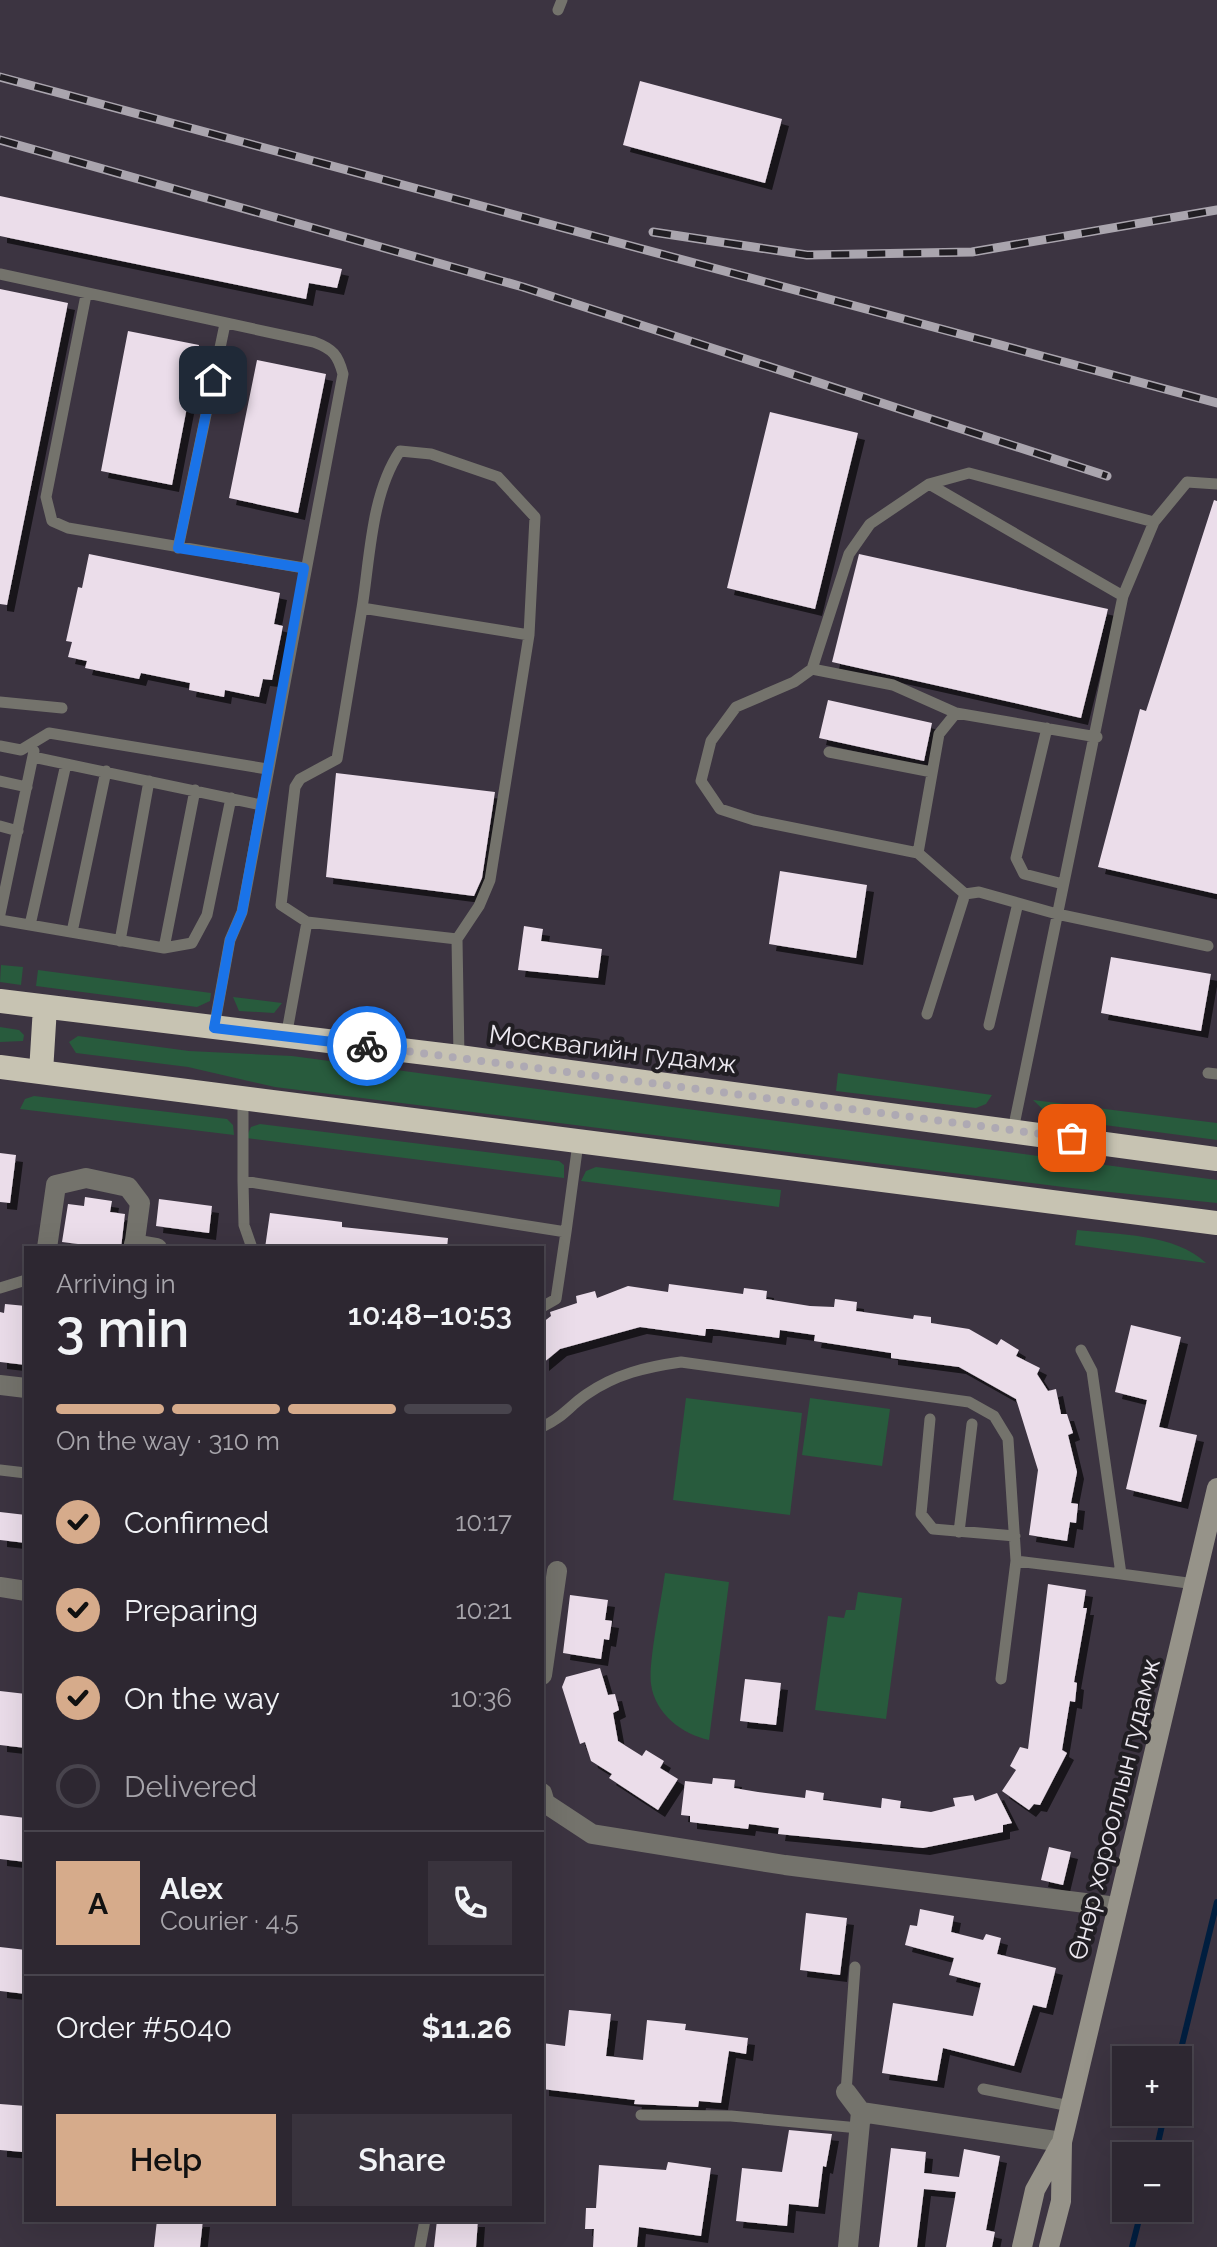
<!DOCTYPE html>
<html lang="en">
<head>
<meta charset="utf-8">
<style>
  body { margin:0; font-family:Raleway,sans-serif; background:#39333d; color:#f1f3f6; height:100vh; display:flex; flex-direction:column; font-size:30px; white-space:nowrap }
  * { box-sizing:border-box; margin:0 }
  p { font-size:26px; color:#a7a5ab }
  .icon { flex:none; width:44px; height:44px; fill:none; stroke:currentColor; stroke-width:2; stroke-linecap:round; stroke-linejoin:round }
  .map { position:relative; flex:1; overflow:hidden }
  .sheet { position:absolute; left:24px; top:1246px; width:520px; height:976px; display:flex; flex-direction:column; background:#2d2731; border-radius:0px; box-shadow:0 8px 32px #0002,0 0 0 2px #48444d }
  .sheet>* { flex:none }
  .fabs { position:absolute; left:1112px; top:2046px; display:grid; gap:16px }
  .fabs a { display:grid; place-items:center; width:80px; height:80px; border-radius:0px; background:#2d2731; box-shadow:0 8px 32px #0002,0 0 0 2px #48444d; font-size:40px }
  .pin { position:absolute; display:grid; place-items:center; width:68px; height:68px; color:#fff; margin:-34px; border-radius:16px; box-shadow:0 4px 12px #0006 }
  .courier { position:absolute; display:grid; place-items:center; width:80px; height:80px; margin:-40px; border:6px solid #1a73e8; border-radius:50%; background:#fff; color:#222; box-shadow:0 2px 10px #0007 }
  .headline em { font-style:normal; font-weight:600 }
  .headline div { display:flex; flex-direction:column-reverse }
  .headline { display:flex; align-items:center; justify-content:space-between; height:136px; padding:0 32px }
  h1 { font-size:52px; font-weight:600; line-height:60px }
  .bar { display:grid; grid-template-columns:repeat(4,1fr); gap:12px 8px; align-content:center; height:96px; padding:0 32px }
  .bar i { height:10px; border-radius:6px; background:#48444d }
  .bar .active { background:#d6ab8b }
  .bar p { grid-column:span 4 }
  .line { display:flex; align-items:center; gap:20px; padding:0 32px; border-top:2px solid #48444d }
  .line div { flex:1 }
  .round { display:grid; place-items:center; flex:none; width:84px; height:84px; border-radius:0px; background:#39333d }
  ol { padding:0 32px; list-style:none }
  li { display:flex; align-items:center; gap:24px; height:88px }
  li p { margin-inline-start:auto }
  li .icon { padding:8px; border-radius:50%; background:#d6ab8b; color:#111; stroke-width:4 }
  li:last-child { color:#a7a5ab }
  li i { width:44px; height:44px; border:4px solid #48444d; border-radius:50% }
  .action { display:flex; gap:16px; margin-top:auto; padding:16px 32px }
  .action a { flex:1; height:92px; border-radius:0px; background:#d6ab8b; color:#111; font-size:32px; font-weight:600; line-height:92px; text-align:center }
  .action a+a { background:#39333d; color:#f1f3f6 }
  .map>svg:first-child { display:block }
  .green { fill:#285b3d }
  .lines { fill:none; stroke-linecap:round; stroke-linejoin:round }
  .stream { stroke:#001e3f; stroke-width:6 }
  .building { fill:#ebddea; filter:url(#shadow) }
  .lane { stroke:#74736c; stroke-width:11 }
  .street { stroke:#74736c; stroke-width:20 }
  .secondary { stroke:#969389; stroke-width:20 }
  .highway { stroke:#c7c3b2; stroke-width:24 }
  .rail-casing { stroke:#aaa5ae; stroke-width:9 }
  .rail { stroke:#211e23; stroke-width:6; stroke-dasharray:18; stroke-linecap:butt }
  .done { stroke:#aea9b3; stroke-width:8; stroke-dasharray:0 14.4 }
  .route { stroke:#1a73e8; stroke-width:10 }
  .labels { text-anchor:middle; stroke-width:8; stroke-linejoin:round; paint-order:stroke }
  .street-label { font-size:26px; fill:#ece8f0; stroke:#211e23 }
</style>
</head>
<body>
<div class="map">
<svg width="1217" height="2247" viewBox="0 0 1217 2247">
  <defs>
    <filter id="shadow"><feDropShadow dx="7" dy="7" stdDeviation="0" flood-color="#0009"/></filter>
  </defs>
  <rect width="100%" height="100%" fill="#3c3441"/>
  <path class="green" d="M1,965L23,967L21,985L0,982Z
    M38,970L211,993L210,1001L197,1007L36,986Z
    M233,997L282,1003L274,1013L239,1011Z
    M0,1027L19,1030L24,1035L23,1041L0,1042Z
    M78,1036L189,1051L292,1056L1217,1180V1203L1071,1188L275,1087L188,1067L76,1053L69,1042Z
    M838,1073L992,1095L986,1104L976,1108L836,1091Z
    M34,1096L227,1119L233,1125L234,1135L20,1109L25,1099Z
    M1033,1100L1217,1123V1140L1052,1118Z
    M260,1124L559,1161L564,1165V1178L246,1138L251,1127Z
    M596,1167L781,1190L779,1207L581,1181L586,1171Z
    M1077,1230C1117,1235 1175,1233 1206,1263L1075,1245Z
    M686,1398L802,1413L790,1515L673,1500Z
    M810,1398L890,1409L882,1466L802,1455Z
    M665,1573L729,1582L709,1740C682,1734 655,1714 651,1684C648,1663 662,1597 665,1573Z
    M858,1592L902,1598L886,1719L815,1710L828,1616L844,1618L846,1610H855Z"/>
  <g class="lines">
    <path class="stream" d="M1178,2061L1217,1902
      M1155,2156L1165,2112
      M1132,2247L1142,2208"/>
  </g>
  <path class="building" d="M640,81L782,119L765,183L623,145Z
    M0,196L342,269L337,288L309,283L306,299L0,236Z
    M0,289L68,303L7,605L0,604Z
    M128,331L199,345L172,485L101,471Z
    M257,360L326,374L298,513L229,498Z
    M770,412L858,433L815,609L727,588Z
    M1214,500L1217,501V894L1098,867L1140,709L1146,711Z
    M89,554L280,593L274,624L283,626L272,680L263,679L259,697L225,690L224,697L189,690L190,683L141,673L139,679L85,668L87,661L68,657L72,642L66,641L78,587L82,588Z
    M859,554L1108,609L1081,718L832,662Z
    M828,700L932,723L924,761L819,738Z
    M336,773L495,792L482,878L474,896L326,877Z
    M780,871L867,885L856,958L769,944Z
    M524,926L543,929L541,941L602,949L598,978L518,970Z
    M1111,957L1211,974L1201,1031L1101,1013Z
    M0,1153L16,1155L10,1203L0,1202Z
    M85,1197L112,1201L110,1212L125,1214L121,1248H77L78,1244L62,1242L68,1204L84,1206Z
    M159,1199L212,1206L209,1233L156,1226Z
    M270,1213L342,1222V1227L448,1238L447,1248H265Z
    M669,1284L743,1294L744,1288L767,1291L766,1299L810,1306L834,1307L835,1299L857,1302L856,1311L913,1319L914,1315L931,1317V1323L969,1329L997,1345L1001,1339L1019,1350L1016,1356L1040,1368L1037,1374L1048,1391L1056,1389L1061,1414H1067L1073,1433L1068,1435L1077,1472L1071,1503L1078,1504L1076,1523L1070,1522L1067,1541L1029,1535L1038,1470L1016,1399L959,1367L891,1358V1353L814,1341L815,1335L780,1330L779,1338L713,1329H706L705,1336L640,1327L560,1349L542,1364V1323L551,1316L550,1312L577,1303L576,1296L595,1291L597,1298L628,1286L668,1292Z
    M5,1304L26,1306V1365L0,1362V1312L4,1313Z
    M1131,1325L1181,1337L1159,1427L1197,1435L1181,1502L1126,1489L1147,1400L1115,1392Z
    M0,1512L26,1515V1543L0,1540Z
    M1048,1584L1086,1590L1083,1608H1087L1074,1682L1077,1683L1075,1702L1070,1701L1062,1750L1067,1753L1040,1805L1034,1804L1029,1810L1002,1791L1016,1770L1010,1766L1020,1747L1028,1749Z
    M570,1595L608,1600L605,1620L612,1621L609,1640L604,1639L601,1659L563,1653Z
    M600,1668L608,1695L615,1694L619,1710L613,1713L618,1741L642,1756L646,1750L664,1761L660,1768L678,1779L658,1810L609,1778L612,1774L591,1761L585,1742L580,1744L562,1687L566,1677Z
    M745,1679L781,1683L776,1725L740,1721Z
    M0,1691L26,1694V1748L0,1745Z
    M713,1778L735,1780L734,1788L758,1792L805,1798L806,1790L824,1793L823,1800L881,1808L882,1798L901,1801L900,1808L931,1812L955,1806L953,1798L973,1795L975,1801L997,1793L1012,1823L1003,1825V1832L923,1848L778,1834L779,1828L749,1824L748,1829L690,1822V1816L681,1815L685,1781L712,1784Z
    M0,1815L26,1818V1862L0,1859Z
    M1049,1847L1071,1852L1063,1885L1041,1880Z
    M920,1909L954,1916L951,1932L983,1940L986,1934L1001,1938L997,1954L1056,1968L1046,2008L1033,2005L1014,2066L943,2048L937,2081L882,2073L893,2003L973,2016L981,1983L949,1975L954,1958L905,1945L910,1925L917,1926Z
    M806,1913L847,1918L840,1975L800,1970Z
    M0,1947L26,1950V1994L0,1991Z
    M569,2010L611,2014L606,2056L643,2060L647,2020L686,2024L685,2030L748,2038L746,2054L729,2051L721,2103L699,2101L698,2107L634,2104L635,2100L542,2089V2043L565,2046Z
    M0,2104L26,2106L23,2152L0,2150Z
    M789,2130L832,2134L826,2167L823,2166L818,2207L789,2204L787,2226L736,2221L742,2168L782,2172Z
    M891,2148L926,2152L924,2173L959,2177L964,2149L1000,2156L986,2230L995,2232L992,2247H946L956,2192L924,2189L917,2247H879Z
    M668,2162L711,2168L701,2236L639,2227L637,2247H593L594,2229H585L586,2208H596L599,2165L666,2170Z
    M157,2220H203L200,2247H154Z
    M437,2220H478L476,2247H434Z"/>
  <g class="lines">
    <path class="lane" d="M558,10L562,0
      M0,274L314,342C333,349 338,355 343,374L242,912L230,940L214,1028
      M86,295L46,497L52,521L68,528L304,568
      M929,484L1123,596
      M178,548L225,324
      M362,608C370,558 371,494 400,451L431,454L498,477L535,517L529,635L490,880L479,906L457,939
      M812,669L893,685L956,713
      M0,702L62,708
      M1047,728L1016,858L1024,874L1063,884
      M0,746L21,750L49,733L267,769
      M829,752L932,772
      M33,757L261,805
      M0,781L27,787
      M0,826L18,831
      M918,853L939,734L956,713L1097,737
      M965,894L918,853L754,820L720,809L701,781L711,741L736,707L794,682L812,669L849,554L870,524L929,484L969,473L1154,522
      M0,914L34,751
      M0,920L164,948L192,943L207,915L231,798
      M307,922L281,905L295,787L300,779L337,759L362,608L529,635
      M30,925L66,764
      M72,932L106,771
      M120,941L149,781
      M164,948L195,790
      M927,1014L965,894L979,892L1057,914L1208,946
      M989,1025L1018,903
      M286,1037L307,922L457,939L459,1057
      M1208,1073L1217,1074
      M243,1099V1181L566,1232L578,1143
      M1013,1130L1123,596L1154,522L1187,482L1217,484
      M243,1181L244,1225L252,1248
      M0,1288L26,1280
      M542,1307L556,1299L566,1232
      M1081,1350L1092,1371L1121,1574L1195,1584
      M930,1419L921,1514L933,1529L1015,1536
      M542,1427C564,1417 569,1406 587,1394C616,1374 646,1367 681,1362L969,1402L994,1416L1008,1439L1016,1561L1121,1574
      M0,1470L26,1473
      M959,1532L972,1424
      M1001,1679L1016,1561
      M983,2089L1070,2106
      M846,2092L855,1967
      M641,2115L731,2116L859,2128
      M420,2247L425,2220"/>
    <path class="street" d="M134,1244L157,1248
      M47,1248L56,1185L86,1178L128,1187L140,1203L134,1248
      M0,1385L26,1388
      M0,1587L26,1591
      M542,1675L557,1571
      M542,1793L545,1803L592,1834L785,1865L1117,1907
      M846,2092L861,2112L1062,2142
      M848,2247L861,2112"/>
    <path class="secondary" d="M1022,2247L1035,2190L1060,2145
      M1049,2247L1061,2201L1062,2142L1217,1488"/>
    <path class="highway" d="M0,1001L459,1057L1217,1159
      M0,1067L1217,1223
      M41,1072L45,1007"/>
    <g class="rail-casing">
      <path id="rail" d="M0,77L1217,403
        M0,140L523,287L1107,476
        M653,232L807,255L972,252L1217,210"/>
    </g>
    <use href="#rail" class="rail"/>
  </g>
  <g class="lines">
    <path class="done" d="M367,1046L1072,1138"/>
    <path class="route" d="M213,380L178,548L304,568L242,912L230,940L214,1028L367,1046"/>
  </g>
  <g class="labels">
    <g class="street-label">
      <text transform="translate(613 1049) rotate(7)" y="9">Москвагийн гудамж</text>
      <text transform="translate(1114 1809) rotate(-76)" y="9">Өнөр хорооллын гудамж</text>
    </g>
  </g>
</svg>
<div class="fabs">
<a>+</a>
<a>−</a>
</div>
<div class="pin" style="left:1072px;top:1138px;background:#ea580c"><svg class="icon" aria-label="bag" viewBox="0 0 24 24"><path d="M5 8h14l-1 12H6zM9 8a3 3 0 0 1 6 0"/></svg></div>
<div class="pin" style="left:213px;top:380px;background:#1f2937"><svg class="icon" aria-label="home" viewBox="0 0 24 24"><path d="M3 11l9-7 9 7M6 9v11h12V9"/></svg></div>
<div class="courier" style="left:367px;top:1046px"><svg class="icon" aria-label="bike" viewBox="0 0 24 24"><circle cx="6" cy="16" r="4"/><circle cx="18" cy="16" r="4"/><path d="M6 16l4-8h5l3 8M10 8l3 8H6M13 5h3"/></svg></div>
<section class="sheet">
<div class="headline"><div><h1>3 min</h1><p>Arriving in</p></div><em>10:48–10:53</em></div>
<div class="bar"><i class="active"></i><i class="active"></i><i class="active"></i><i></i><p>On the way · 310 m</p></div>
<ol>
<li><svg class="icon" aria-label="check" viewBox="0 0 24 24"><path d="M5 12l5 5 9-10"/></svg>Confirmed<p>10:17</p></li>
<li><svg class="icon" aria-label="check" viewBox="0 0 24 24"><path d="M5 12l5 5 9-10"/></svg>Preparing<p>10:21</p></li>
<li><svg class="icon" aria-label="check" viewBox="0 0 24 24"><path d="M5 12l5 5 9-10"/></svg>On the way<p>10:36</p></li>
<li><i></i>Delivered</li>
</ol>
<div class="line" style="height:144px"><b class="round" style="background:#d6ab8b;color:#111">A</b><div><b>Alex</b><p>Courier · 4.5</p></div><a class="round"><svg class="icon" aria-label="phone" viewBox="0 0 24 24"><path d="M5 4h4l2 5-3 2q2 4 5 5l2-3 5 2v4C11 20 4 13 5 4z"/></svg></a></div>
<div class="line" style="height:104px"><div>Order #5040</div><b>$11.26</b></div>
<div class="action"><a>Help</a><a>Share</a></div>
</section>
</div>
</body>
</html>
